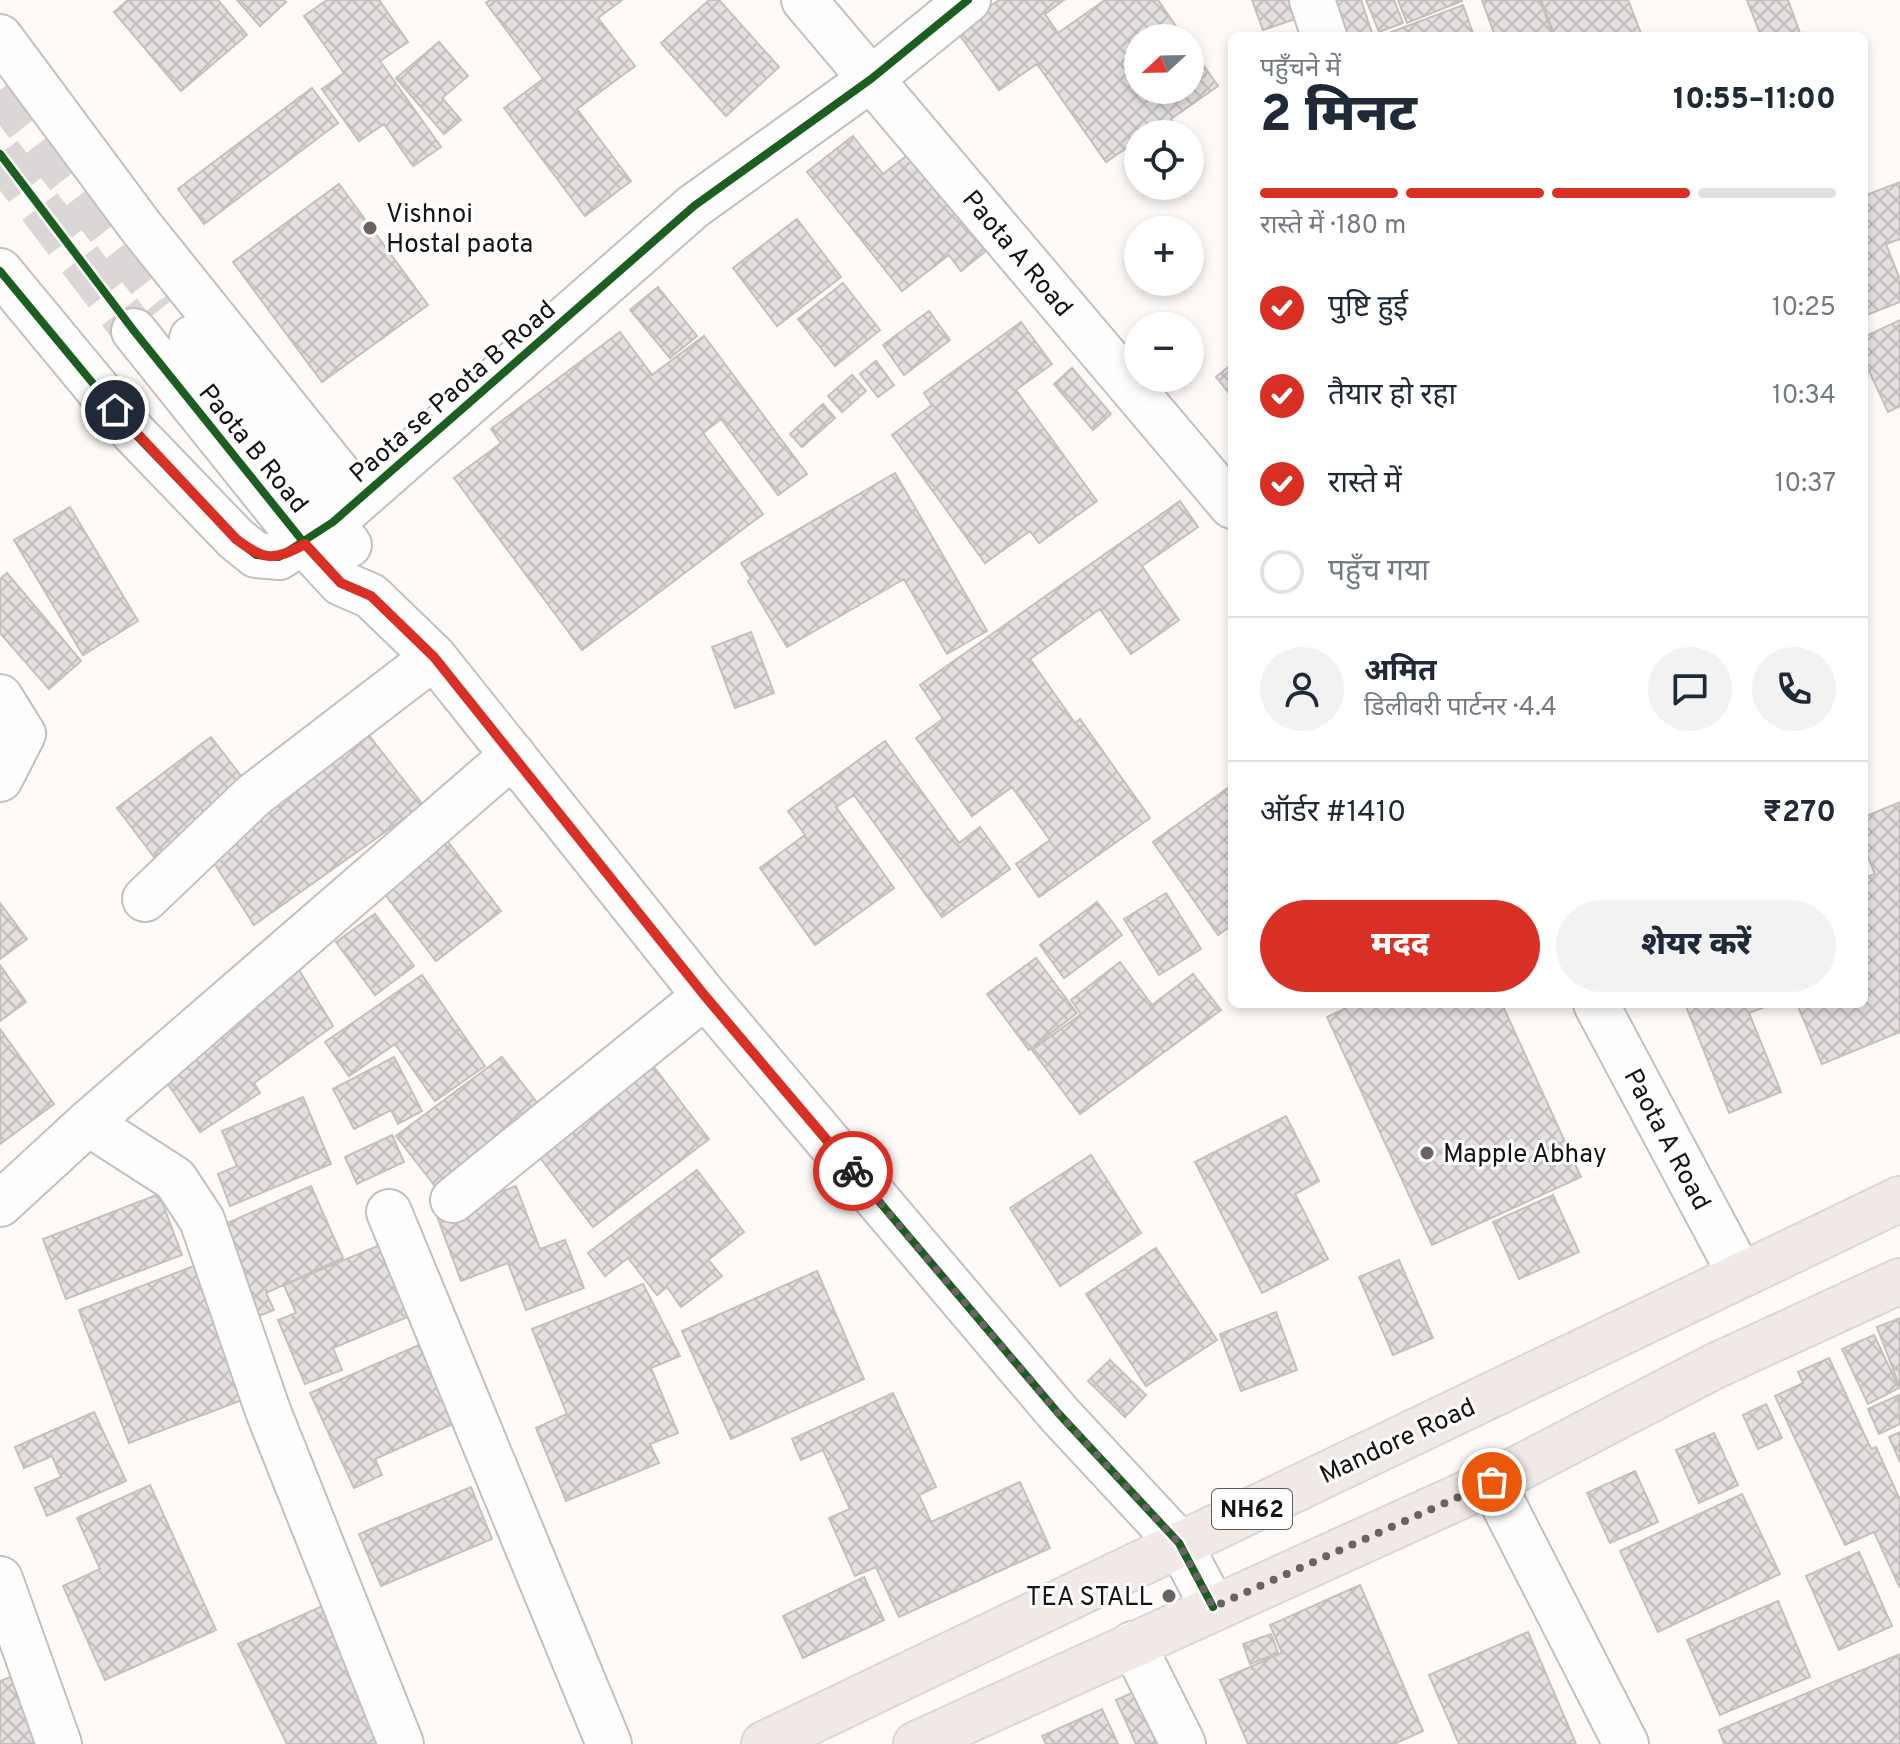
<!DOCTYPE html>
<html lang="hi">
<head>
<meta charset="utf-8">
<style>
  body { margin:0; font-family:Overpass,"Noto Sans Devanagari",sans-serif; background:#f2f2f3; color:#1f2937; height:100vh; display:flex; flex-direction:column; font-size:30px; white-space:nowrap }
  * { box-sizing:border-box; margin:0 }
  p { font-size:26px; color:#747a83 }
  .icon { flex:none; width:44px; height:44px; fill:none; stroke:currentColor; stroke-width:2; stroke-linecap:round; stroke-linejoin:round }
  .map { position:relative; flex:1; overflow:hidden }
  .side { position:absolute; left:1228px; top:32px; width:640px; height:976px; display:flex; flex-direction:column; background:#fff; border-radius:12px; box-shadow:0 4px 12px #0003 }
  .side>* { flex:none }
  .needle { width:52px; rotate:248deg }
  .controls { position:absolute; left:1124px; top:24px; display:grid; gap:16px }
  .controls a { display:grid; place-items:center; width:80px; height:80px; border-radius:50%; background:#fff; box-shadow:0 4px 12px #0003; font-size:40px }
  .pin { position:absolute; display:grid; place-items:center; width:68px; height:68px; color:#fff; margin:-34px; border:4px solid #fff; border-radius:50%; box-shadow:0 2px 8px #0007 }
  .courier { position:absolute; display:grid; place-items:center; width:80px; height:80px; margin:-40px; border:6px solid #d93025; border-radius:50%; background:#fff; color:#222; box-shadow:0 2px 10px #0007 }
  .summary em { font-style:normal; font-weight:800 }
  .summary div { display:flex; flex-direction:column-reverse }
  .summary { display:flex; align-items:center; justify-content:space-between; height:136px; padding:0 32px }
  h1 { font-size:52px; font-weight:800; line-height:60px }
  .bar { display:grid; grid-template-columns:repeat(4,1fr); gap:12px 8px; align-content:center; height:96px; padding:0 32px }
  .bar i { height:10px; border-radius:6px; background:#e0e1e3 }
  .bar .current { background:#d93025 }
  .bar p { grid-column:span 4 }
  .line { display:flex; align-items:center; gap:20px; padding:0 32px; border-top:2px solid #e0e1e3 }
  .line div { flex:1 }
  .round { display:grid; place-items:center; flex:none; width:84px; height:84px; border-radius:42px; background:#f2f2f3 }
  ol { padding:0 32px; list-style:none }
  li { display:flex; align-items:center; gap:24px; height:88px }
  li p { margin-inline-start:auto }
  li .icon { padding:8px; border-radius:50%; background:#d93025; color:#fff; stroke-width:4 }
  li:last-child { color:#747a83 }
  li i { width:44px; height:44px; border:4px solid #e0e1e3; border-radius:50% }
  .action { display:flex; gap:16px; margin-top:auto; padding:16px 32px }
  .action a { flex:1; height:92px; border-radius:48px; background:#d93025; color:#fff; font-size:32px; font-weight:800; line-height:92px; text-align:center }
  .action a+a { background:#f2f2f3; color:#1f2937 }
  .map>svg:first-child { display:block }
  .building { fill:url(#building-cross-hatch); stroke:#c3c0be; stroke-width:2 }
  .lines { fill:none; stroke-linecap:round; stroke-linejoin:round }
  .minor-tunnel { stroke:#dad7d6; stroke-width:44; stroke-dasharray:44 22; stroke-linecap:butt }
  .minor-casing { stroke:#c3c0be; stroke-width:48 }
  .highway-casing { stroke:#d9d8d7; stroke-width:48 }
  .minor { stroke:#fffefe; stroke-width:44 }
  .highway { stroke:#f1e9e5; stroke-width:44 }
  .cycleway-casing { stroke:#fff; stroke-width:13 }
  .cycleway { stroke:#1b5e20; stroke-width:8 }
  .done { stroke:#686462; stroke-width:8; stroke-dasharray:0 14.4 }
  .route { stroke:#d93025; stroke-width:10 }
  .poi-dot { fill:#686462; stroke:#fff; stroke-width:3 }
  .labels { text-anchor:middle; stroke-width:6; stroke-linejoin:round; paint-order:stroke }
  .shield { fill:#fff; stroke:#5d5a59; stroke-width:2 }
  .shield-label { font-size:24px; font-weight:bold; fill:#171312 }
  .poi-label { font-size:26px; fill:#171312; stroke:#fff; text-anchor:start }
  .street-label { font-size:26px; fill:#171312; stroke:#fff }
</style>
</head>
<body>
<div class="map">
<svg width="1900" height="1744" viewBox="0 0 1900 1744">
  <defs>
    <pattern id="building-cross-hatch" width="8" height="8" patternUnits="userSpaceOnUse" patternTransform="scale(2)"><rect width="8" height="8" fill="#e4e0df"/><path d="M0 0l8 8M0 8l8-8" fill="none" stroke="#c3bfbe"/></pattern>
  </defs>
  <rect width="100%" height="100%" fill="#fdfaf8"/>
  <path class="building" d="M128,0H218L247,35L181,91L114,12Z
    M237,0H284L286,2L260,26Z
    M327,0H379L408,42L380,61L441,147L413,166L384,124L359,141L322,89L344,73L304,16Z
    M490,0H622L598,18L635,66L577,109L631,181L585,216L504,108L543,79L486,3Z
    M709,0H719L779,67L726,116L661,43Z
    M999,0H1064L1045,14L1058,33L1105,0H1158L1184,38H1138V90H1190V46L1218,86L1171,119L1182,134H1138V140L1106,162L1037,64L999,90L956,30Z
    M1252,0H1305L1310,14L1263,30Z
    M1318,0H1361L1373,36H1331Z
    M1366,0H1394L1403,23L1379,32Z
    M1398,0H1462V1L1407,23Z
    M1482,0H1540L1553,36H1495Z
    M1541,0H1628L1642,36H1555Z
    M1747,0H1788L1801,36H1761Z
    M1463,5L1474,36H1387L1386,34Z
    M439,42L468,76L442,98L461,120L444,134L396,78Z
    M312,88L338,123L204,224L178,189Z
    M853,136L883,174L909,154L986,251L961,271L949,255L902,291L807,172Z
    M1900,182V239L1886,244L1900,280V302L1864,316V196Z
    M339,184L428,305L322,382L233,262Z
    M797,219L841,277L777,326L733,268Z
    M843,283L880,330L835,366L798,319Z
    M658,287L697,336L670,358L630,310Z
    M929,311L950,340L904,375L883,345Z
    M1900,320V406L1888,412L1864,360V337Z
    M1021,322L1052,364L1016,390L1097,501L1039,543L1030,531L985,563L892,435L932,405L924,393Z
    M620,332L652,375L704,336L807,474L778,495L721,419L703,433L763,514L582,650L454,478L501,443L491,429Z
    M876,361L894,385L878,397L860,374Z
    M1232,364V397L1216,377Z
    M1072,368L1111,414L1093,430L1054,384Z
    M852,375L866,391L842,412L828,396Z
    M823,404L835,418L802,447L790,434Z
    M895,473L987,631L947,654L904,579L787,647L748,581L751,579L741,563Z
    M1180,501L1198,527L1142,566L1179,620L1131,654L1100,609L1030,659L1075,723L1080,719L1150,818L1039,897L1016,864L1050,840L1012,787L972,816L916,738L943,719L920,685Z
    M70,507L138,621L83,655L14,540Z
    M7,573L81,661L49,689L0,633V579Z
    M751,632L774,693L735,708L712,647Z
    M364,729L423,805L254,925L205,849Z
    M211,737L248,785L154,857L117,808Z
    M885,741L959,843L980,827L1010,869L942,917L854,795L836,807L894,888L815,945L760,868L805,835L788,811Z
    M1232,785V925L1218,935L1153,842Z
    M1900,802V1032L1822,1064L1797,1004H1864V878L1875,874L1864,848V817Z
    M442,834L501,911L436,961L377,884Z
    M1166,893L1201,949L1159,975L1124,919Z
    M1097,902L1122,935L1064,978L1040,945Z
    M0,903L27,939L0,959Z
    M375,914L414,966L375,995L336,942Z
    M1036,958L1077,1013L1029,1050L987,994Z
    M293,960L333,1026L254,1083L260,1093L200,1132L160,1072Z
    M1120,962L1152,1005L1193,974L1221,1010L1080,1114L1032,1050L1081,1014L1071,1000Z
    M0,965L26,1002L0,1021Z
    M422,975L485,1066L435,1101L395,1044L349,1076L325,1042Z
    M1355,1004H1502L1581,1177L1432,1245L1327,1017Z
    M1685,1004H1772L1749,1013L1781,1092L1729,1113Z
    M0,1029L54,1104L0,1144Z
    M394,1057L422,1111L398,1124L391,1110L354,1129L333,1089Z
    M502,1057L542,1109L442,1195L396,1136Z
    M651,1063L709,1139L593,1227L535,1151Z
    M303,1097L331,1164L230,1206L218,1174L237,1166L222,1131Z
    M1286,1116L1319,1181L1295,1194L1328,1259L1262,1293L1195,1162Z
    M392,1135L404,1162L357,1184L345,1157Z
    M1091,1155L1141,1233L1060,1286L1010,1208Z
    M697,1170L744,1232L708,1260L722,1276L681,1307L667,1287L657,1295L628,1258L605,1276L588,1253Z
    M311,1186L343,1258L266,1293L274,1310L254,1318L214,1229Z
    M516,1186L540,1249L565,1240L584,1288L526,1310L508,1263L461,1281L437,1216Z
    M159,1194L182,1255L66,1299L43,1239Z
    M1553,1195L1579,1252L1519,1279L1493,1222Z
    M392,1240L422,1311L333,1348L342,1370L305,1384L278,1320L296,1313L284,1285Z
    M1156,1248L1217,1340L1146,1386L1086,1294Z
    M1399,1260L1433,1338L1393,1355L1359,1277Z
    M194,1266L245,1399L129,1443L79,1310Z
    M817,1271L864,1379L731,1439L682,1331Z
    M643,1284L680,1356L651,1368L678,1433L650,1444L659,1463L566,1501L536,1428L567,1414L532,1329Z
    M1276,1312L1297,1370L1241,1391L1220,1334Z
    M1900,1318V1388L1877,1327Z
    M1874,1335L1899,1388L1868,1404L1842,1349Z
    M430,1340L466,1418L375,1459L382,1475L354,1488L310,1393Z
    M1829,1358L1871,1449L1876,1447L1900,1500V1588L1874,1532L1845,1545L1775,1396L1803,1383L1798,1372Z
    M1110,1360L1146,1395L1125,1417L1088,1381Z
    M893,1393L936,1487L919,1495L931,1522L1020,1482L1050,1548L899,1617L876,1567L855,1576L829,1518L850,1509L823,1450L801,1460L792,1439Z
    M1899,1395L1900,1424L1879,1434L1868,1409Z
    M1766,1404L1782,1438L1758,1449L1743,1415Z
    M94,1412L126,1481L47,1516L35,1488L61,1477L52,1456L24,1468L15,1447Z
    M1900,1432V1462L1889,1437Z
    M1714,1433L1738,1485L1699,1503L1676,1450Z
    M1635,1471L1658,1522L1610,1543L1587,1493Z
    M150,1485L216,1630L105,1680L63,1586L100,1569L77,1518Z
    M471,1487L492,1539L381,1586L359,1534Z
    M1742,1494L1780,1574L1658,1632L1620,1551Z
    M1859,1552L1892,1626L1839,1650L1806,1576Z
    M864,1577L884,1620L803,1658L783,1616Z
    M1360,1585L1423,1731L1394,1744H1248L1220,1680L1282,1653L1270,1625Z
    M1778,1601L1810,1677L1720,1715L1687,1640Z
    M329,1603L387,1744H287L238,1644Z
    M1528,1632L1576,1744H1459L1429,1675Z
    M1271,1634L1278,1653L1250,1664L1243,1644Z
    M1900,1654V1744H1724L1719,1730Z
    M20,1673L31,1697L19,1701L37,1744H0V1681Z
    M1147,1686L1173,1744H1136L1116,1700Z
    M1102,1709L1118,1744H1046L1042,1736Z"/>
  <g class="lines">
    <path class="minor-tunnel" d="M0,90L167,304
      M0,154L134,331"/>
    <g class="minor-casing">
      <path id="minor" d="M804,0L1232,506
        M1312,0L1324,36
        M0,37L141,227L359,499
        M0,271L134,433L236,539L256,555L279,557L333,522L694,206L871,79L968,0
        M134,331L305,544L341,583L371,596L434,657L705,996L1059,1414L1179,1543L1213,1607
        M192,338L349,545
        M0,697L23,734L0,779
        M145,899L254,795L434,657
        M1596,1004L1740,1274
        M88,1123L513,755
        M453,1200L705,996
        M0,1204L88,1123L175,1179L202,1220L268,1411L401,1744
        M389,1212L609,1744
        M1492,1482L1626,1744
        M0,1579L59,1744
        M1133,1644L1183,1744"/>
    </g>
    <g class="highway-casing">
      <path id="highway" d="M764,1744L1900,1199
        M916,1744L1492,1482L1715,1366L1900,1281"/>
    </g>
    <use href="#minor" class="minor"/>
    <use href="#highway" class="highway"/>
    <g class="cycleway-casing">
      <path id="cycleway" d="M0,154L134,331L305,544L341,583L371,596L434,657L705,996L1059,1414L1179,1543L1213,1607
        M0,271L134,433L236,539L256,555L279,557L333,522L694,206L871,79L968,0"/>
    </g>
    <use href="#cycleway" class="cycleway"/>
  </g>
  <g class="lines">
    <path class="done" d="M853,1171L1059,1414L1179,1543L1213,1607L1492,1482"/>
    <path class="route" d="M115,410L236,539C265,561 273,561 305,544L341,583L371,596L434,657L705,996L853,1171"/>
  </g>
  <g class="poi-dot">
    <circle cx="370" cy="228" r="8"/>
    <circle cx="1427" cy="1153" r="8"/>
    <circle cx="1169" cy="1596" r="8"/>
  </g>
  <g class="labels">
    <rect class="shield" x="1212" y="1489" width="80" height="40" rx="6"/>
    <g class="shield-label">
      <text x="1252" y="1517">NH62</text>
    </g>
    <g class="poi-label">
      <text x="386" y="222">Vishnoi<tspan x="386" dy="30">Hostal paota</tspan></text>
      <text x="1443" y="1162">Mapple Abhay</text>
      <text x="1153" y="1605" text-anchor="end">TEA STALL</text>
    </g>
    <g class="street-label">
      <text transform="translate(1018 253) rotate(50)" y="9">Paota A Road</text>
      <text transform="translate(452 391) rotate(-41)" y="9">Paota se Paota B Road</text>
      <text transform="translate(254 448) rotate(51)" y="9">Paota B Road</text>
      <text transform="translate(1668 1139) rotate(62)" y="9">Paota A Road</text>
      <text transform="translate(1397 1440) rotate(-25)" y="9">Mandore Road</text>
    </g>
  </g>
</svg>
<div class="controls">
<a><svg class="needle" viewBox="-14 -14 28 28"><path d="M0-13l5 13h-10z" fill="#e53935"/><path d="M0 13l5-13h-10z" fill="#747a83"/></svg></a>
<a><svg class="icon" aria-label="locate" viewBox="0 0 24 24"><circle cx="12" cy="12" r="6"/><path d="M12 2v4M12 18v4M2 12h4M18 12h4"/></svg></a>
<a>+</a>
<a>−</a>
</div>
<div class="pin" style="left:1492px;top:1482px;background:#ea580c"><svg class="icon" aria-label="bag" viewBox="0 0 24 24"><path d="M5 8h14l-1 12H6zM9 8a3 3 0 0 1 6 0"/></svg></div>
<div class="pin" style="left:115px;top:410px;background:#1f2937"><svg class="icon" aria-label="home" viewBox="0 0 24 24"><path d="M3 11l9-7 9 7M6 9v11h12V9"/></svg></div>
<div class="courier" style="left:853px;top:1171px"><svg class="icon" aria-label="bike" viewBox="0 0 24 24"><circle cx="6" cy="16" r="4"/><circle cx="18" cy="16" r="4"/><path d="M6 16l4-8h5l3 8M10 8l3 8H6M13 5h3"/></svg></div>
<section class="side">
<div class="summary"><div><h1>2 मिनट</h1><p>पहुँचने में</p></div><em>10:55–11:00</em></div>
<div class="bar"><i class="current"></i><i class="current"></i><i class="current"></i><i></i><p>रास्ते में · 180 m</p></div>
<ol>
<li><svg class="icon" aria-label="check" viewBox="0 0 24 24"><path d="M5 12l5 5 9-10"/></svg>पुष्टि हुई<p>10:25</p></li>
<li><svg class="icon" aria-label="check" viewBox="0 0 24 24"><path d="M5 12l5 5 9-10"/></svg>तैयार हो रहा<p>10:34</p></li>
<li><svg class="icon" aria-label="check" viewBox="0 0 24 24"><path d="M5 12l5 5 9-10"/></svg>रास्ते में<p>10:37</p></li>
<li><i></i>पहुँच गया</li>
</ol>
<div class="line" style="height:144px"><a class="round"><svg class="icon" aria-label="person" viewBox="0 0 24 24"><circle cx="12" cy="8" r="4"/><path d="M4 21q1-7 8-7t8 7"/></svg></a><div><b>अमित</b><p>डिलीवरी पार्टनर · 4.4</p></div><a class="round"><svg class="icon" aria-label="chat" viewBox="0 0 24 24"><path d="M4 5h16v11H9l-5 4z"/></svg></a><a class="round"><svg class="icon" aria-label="phone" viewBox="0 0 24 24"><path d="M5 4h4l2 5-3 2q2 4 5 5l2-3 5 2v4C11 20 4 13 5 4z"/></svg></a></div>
<div class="line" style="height:104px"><div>ऑर्डर #1410</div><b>₹270</b></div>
<div class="action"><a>मदद</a><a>शेयर करें</a></div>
</section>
</div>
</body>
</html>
